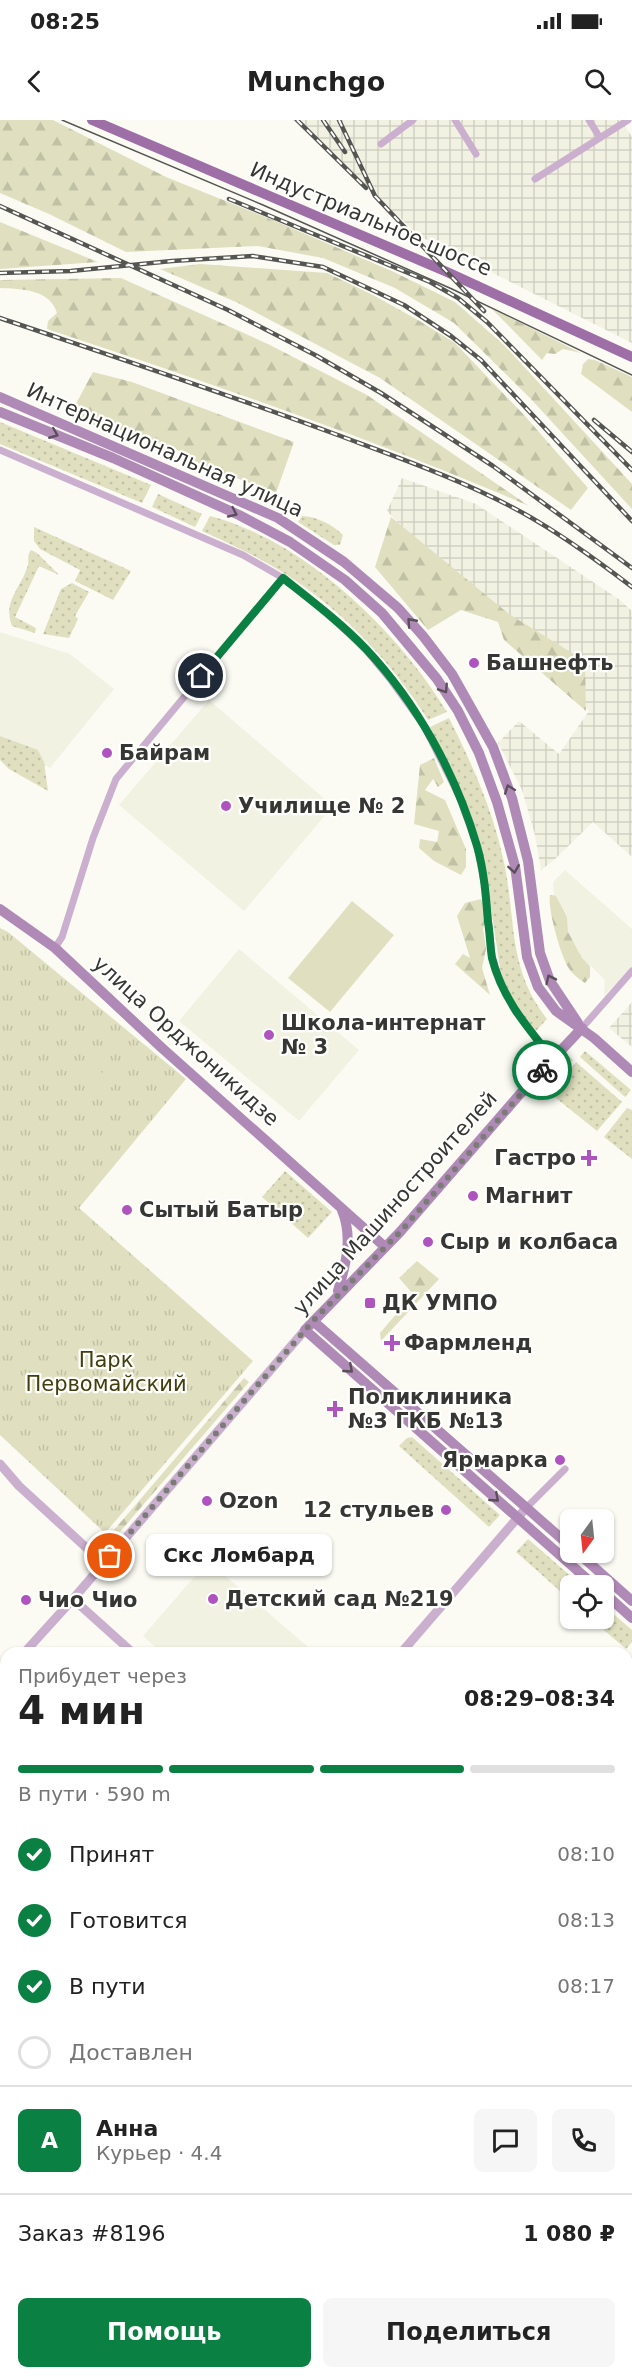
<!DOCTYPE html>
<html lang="ru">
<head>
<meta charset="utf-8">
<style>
  body { margin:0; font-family:"DejaVu Sans",sans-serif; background:#f6f6f6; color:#222; height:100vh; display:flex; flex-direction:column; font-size:22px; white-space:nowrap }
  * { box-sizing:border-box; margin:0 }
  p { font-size:20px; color:#767676 }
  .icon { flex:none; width:33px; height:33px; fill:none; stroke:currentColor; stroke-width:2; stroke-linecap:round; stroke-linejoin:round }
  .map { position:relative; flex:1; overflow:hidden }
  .sheet { position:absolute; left:0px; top:1527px; width:633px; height:732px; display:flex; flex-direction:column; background:#fff; border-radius:18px 18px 0 0; box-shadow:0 2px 4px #0004 }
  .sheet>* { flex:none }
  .needle { width:39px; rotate:195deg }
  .tools { position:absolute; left:560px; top:1389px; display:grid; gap:12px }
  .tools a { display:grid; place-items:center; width:54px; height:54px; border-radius:9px; background:#fff; box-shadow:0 2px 4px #0004; font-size:30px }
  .pin { position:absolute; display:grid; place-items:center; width:51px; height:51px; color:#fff; margin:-26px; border:3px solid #fff; border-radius:50%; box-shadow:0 2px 6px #0007 }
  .courier { position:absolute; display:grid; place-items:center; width:60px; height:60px; margin:-30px; border:4px solid #0b8043; border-radius:50%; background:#fff; color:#222; box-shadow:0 2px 8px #0007 }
  .bubble { position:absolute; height:42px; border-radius:9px; background:#fff; box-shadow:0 2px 4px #0004; font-size:20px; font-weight:700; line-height:42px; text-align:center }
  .overview em { font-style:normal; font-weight:700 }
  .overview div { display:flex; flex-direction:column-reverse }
  .overview { display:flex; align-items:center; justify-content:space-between; height:102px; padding:0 18px }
  h1 { font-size:39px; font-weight:700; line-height:45px }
  .bar { display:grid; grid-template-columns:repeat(4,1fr); gap:9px 6px; align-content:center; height:72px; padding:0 18px }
  .bar i { height:8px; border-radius:4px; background:#e0e0e0 }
  .bar .active { background:#0b8043 }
  .bar p { grid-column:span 4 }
  .line { display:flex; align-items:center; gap:15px; padding:0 18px; border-top:2px solid #e0e0e0 }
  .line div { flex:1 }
  .round { display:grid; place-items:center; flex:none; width:63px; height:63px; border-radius:9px; background:#f6f6f6 }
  ol { padding:0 18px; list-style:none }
  li { display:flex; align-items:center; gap:18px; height:66px }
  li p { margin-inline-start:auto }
  li .icon { padding:6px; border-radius:50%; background:#0b8043; color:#fff; stroke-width:4 }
  li:last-child { color:#767676 }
  li i { width:33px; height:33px; border:3px solid #e0e0e0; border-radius:50% }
  .cta { display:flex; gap:12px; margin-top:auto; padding:12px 18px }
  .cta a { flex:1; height:69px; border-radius:9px; background:#0b8043; color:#fff; font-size:24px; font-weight:700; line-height:69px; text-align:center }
  .cta a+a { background:#f6f6f6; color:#222 }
  .status { display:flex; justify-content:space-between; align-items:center; height:42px; padding:0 30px; background:#fff; direction:ltr }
  .status svg { height:16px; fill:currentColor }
  header { display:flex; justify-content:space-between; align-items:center; height:78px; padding:0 18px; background:#fff; font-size:27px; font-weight:700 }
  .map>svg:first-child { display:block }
  .built { fill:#f2f2e3 }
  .industrial { fill:url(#industrial-grid) }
  .grass { fill:url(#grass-dots) }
  .forest { fill:url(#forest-firs) }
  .park { fill:url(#park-tufts) }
  .garden { fill:#e0e0c0 }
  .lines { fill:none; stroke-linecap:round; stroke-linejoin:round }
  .minor { stroke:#caafce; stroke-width:7 }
  .tertiary { stroke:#caafce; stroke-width:9 }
  .secondary { stroke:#b08ab7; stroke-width:10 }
  .primary { stroke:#9e6fa6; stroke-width:10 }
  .tram { stroke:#555552; stroke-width:1.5 }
  .rail-casing { stroke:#555552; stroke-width:4.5 }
  .rail { stroke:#fffffe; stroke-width:2; stroke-dasharray:7; stroke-linecap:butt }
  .oneway { stroke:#5b4f5b }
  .done { stroke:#7b7b77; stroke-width:6; stroke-dasharray:0 10.8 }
  .route { stroke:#0b8043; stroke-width:8 }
  .poi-dot { fill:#af54bf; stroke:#fffffe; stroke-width:2 }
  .labels { text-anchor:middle; stroke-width:4.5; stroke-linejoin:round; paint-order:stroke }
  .street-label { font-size:21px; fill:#363633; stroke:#fffffe }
  .poi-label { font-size:21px; font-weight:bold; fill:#363633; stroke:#fffffe; text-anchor:start }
  .park-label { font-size:21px; fill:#413f0d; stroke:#fffffe }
</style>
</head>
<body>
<div class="status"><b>08:25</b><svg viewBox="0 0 49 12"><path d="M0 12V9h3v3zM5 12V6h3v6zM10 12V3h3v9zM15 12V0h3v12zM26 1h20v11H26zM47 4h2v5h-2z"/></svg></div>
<header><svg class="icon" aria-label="back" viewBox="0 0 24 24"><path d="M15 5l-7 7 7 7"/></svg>Munchgo<svg class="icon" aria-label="search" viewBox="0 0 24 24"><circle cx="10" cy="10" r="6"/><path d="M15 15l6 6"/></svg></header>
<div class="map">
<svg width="632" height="2259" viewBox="0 0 632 2259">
  <defs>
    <pattern id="industrial-grid" width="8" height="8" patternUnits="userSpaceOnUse" patternTransform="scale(1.5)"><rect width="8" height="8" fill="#f2f2e3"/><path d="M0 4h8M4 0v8" fill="none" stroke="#d0d0c3"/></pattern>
    <pattern id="grass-dots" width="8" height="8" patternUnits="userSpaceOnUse" patternTransform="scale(1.5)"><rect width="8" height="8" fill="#e0e0c0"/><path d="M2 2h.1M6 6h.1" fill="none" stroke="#c1c1a5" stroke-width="1.8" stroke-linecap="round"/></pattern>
    <pattern id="forest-firs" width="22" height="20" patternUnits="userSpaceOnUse" patternTransform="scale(1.5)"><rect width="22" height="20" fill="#e0e0c0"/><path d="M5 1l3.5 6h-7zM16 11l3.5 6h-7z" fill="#c1c1a5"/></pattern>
    <pattern id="park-tufts" width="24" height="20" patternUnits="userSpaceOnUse" patternTransform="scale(1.5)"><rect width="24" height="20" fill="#e0e0c0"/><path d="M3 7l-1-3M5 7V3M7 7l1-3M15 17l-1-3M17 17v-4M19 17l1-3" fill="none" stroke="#c1c1a5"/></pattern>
  </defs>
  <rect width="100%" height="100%" fill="#fbfbf4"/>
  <path class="built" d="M0,512L70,534L114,569L50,648L0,620Z
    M209,580L333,686L244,791L119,685Z
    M565,750L632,809V846L604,876L605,860L589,844L582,840L565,811L554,777L553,762Z
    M239,829L359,930L299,1001L179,901Z
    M208,1441L315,1533H162L143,1516Z"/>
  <path class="industrial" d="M293,0H621L632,17V223L421,117Z
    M402,358L476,384L620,480L632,491V737L593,702L554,740L541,750L535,715L522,670L498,623L519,601L559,634L589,591L497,494L482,491L387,391Z
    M632,882V927L609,908Z"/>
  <path class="grass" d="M0,302L151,365L142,383L0,324Z
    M158,374L202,394L195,407L152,387Z
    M210,396C305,421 397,510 447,592L428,600C390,539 335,482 272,446C250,433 226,422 202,411Z
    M302,396C316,396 333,405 343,415L340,425H334L298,402Z
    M34,407L131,451L113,480L75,461L80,450L40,429L34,421Z
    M31,430L37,433L59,455L39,446L15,497L36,508L35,513L12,506C3,481 19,471 27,448C30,442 26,436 31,430Z
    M72,463L89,472L75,496L78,499L69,518L43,514L61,469Z
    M449,598C472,644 492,688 503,738C517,798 506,846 547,899L535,912L516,888L501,854L486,756L461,674L430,607Z
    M0,616L38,630L44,642L48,671L9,649L0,640Z
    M585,931L631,970L625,977L580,937Z
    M568,935L573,940L539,981L533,975Z
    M576,942L622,982L597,1011L551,974Z
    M627,988L632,990V1039L604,1017Z
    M285,1051L332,1092L308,1118L262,1077Z
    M412,1317L500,1395L489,1407L399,1326L407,1318Z
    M528,1419L581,1465L570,1466V1480L516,1432Z
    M603,1485L632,1510V1522L626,1529L591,1499L603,1498Z"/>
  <path class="forest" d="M0,0H53L166,57L275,101L394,152L455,182L504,225L632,364V389L530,278L454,203L395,168L323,138L258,126L126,132L49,94L0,73Z
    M0,102L98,142L0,149Z
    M200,144L327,153L373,175L418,200L455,223L524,295L588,368L571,390L380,258L238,183L160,149Z
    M121,158L268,224L367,275L529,386C372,318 209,263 47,209L48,201L57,193C50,169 21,169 0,168V160Z
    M491,188L581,233L563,229L555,234L547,233L542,240Z
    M588,239L595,240L632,257V292L581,254L583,244Z
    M93,252L132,262L294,322L276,373L202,345L172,327L127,311L94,305L71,293Z
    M391,397L509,494L585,541L586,591L504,520L498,502L461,490L428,510L375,447Z
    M434,638L444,662L438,667L433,659L425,670L445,680L466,729V747L461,755L434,741L419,728L420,719L437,722L439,711L414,704L420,645Z
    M550,775L556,776L567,797L568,812L582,838L590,846V857L585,863C579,859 572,854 568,847C561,836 547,788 550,775Z
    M481,779L485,787L486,801L483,808L486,829L482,848L490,875L455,844L463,834L470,838L457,796L465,783Z
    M417,1141L439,1159L381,1221L380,1213L413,1174L399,1158Z
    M244,1258L249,1262L106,1428L102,1424Z"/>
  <path class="park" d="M0,808L8,812L186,959L79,1088L253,1241L105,1413L0,1315Z"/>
  <path class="garden" d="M352,781L394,815L330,892L288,858Z
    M86,938L114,964L102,979L73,953Z"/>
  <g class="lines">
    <path class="minor" d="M455,0L476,34
      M589,0L600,18
      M381,24L413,0
      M535,59L628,0
      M0,330L243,435L283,458L326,492L366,530L390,559L424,606L459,676L477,726L485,767L492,836L500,862L515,891L552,938
      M55,828L62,817L93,718L116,659L283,458
      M582,908L632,851
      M526,1388L565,1349
      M179,2253L186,2259"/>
    <path class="tertiary" d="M0,1344L19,1366L103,1443
      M73,1479L133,1533
      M24,1533L73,1479L305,1210
      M401,1533L526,1388
      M0,1560L6,1553
      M627,1860L632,1855
      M627,1964L632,1969
      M0,1992L6,1985
      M281,2259L286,2253"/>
    <path class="secondary" d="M0,277L278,398L344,442L398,488L423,516L452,554L493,627L512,678L528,741L540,833L550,861L578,903
      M0,292L113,338L239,395L290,422L345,460L382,493L437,559L458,591L479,633L497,682L515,746L527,837L538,867L556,891L594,918L632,952
      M0,789L55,828L162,928L384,1126
      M582,908L520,974L400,1112L305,1210L595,1466
      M338,1171C346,1144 353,1117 342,1090
      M313,1201L570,1426
      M577,1432L632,1481
      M603,1472L632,1498
      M0,1800L6,1805
      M0,1836L6,1841
      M474,2253L481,2259
      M518,2253L525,2259"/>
    <path class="primary" d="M92,0L447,152L632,237"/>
    <path class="tram" d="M62,0L263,85L452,169L632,255"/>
    <g class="rail-casing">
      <path id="rail" d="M297,0L366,68
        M323,0L345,32
        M339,0L375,76L484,191
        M229,79L430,162L458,178L487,202L632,350
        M0,86L228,190L317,236L381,273L493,346L632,448
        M0,153L71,151L172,141L253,136L323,147L404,185L451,216L481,240L632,401
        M0,198C112,236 224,273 335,314C399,338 463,360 523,393C561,414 598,441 632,467
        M594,300L632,332"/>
    </g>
    <use href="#rail" class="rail"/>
  </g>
  <defs><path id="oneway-chevron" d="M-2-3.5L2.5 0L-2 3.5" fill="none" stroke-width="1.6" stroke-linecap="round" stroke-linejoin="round" transform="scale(1.5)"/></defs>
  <g class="oneway">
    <use href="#oneway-chevron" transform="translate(54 314) rotate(22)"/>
    <use href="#oneway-chevron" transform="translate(233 393) rotate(25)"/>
    <use href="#oneway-chevron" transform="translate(411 502) rotate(-132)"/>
    <use href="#oneway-chevron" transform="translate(444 569) rotate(57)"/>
    <use href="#oneway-chevron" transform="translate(509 669) rotate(-111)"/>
    <use href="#oneway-chevron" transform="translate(514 749) rotate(81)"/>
    <use href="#oneway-chevron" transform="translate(550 859) rotate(-116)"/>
    <use href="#oneway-chevron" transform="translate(349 1249) rotate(41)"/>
    <use href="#oneway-chevron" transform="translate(495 1378) rotate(41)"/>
  </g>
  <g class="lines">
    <path class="done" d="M110,1436L313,1201L400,1112L542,950"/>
    <path class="route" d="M201,556L283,458C312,481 341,503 366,529C417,583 456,654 477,726C484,750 486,776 488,802C490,813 490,826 492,838C502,878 527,907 552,938L542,950"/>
  </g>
  <g class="poi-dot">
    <circle cx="474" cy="543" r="6"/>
    <circle cx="107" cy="633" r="6"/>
    <circle cx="226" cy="686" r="6"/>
    <circle cx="269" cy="915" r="6"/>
    <path d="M586 1029h6v6h6v6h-6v6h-6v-6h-6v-6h6z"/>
    <circle cx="473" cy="1076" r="6"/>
    <circle cx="127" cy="1090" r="6"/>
    <circle cx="428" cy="1122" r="6"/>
    <rect x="364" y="1177" width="12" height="12" rx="3"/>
    <path d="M389 1214h6v6h6v6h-6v6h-6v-6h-6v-6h6z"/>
    <path d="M332 1280h6v6h6v6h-6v6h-6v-6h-6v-6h6z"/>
    <circle cx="560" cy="1340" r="6"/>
    <circle cx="207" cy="1381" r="6"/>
    <circle cx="446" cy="1390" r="6"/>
    <circle cx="213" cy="1479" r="6"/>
    <circle cx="26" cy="1480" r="6"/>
  </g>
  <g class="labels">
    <g class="street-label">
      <text transform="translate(371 99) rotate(23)" y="7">Индустриальное шоссе</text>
      <text transform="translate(165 330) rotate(24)" y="7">Интернациональная улица</text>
      <text transform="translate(186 921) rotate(42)" y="7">улица Орджоникидзе</text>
      <text transform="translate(395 1083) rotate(-48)" y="7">улица Машиностроителей</text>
    </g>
    <g class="poi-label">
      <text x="486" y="550">Башнефть</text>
      <text x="119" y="640">Байрам</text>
      <text x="238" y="693">Училище № 2</text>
      <text x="281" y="910">Школа-интернат<tspan x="281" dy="24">№ 3</tspan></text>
      <text x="576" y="1045" text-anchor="end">Гастро</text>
      <text x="485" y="1083">Магнит</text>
      <text x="139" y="1097">Сытый Батыр</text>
      <text x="440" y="1129">Сыр и колбаса</text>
      <text x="382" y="1190">ДК УМПО</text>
      <text x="404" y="1230">Фармленд</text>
      <text x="348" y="1284">Поликлиника<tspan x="348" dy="24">№3 ГКБ №13</tspan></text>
      <text x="548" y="1347" text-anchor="end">Ярмарка</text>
      <text x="219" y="1388">Ozon</text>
      <text x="434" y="1397" text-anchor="end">12 стульев</text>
      <text x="225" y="1486">Детский сад №219</text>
      <text x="38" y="1487">Чио Чио</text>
    </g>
    <g class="park-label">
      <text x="106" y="1247">Парк<tspan x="106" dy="24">Первомайский</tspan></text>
    </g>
  </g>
</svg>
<div class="tools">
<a><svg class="needle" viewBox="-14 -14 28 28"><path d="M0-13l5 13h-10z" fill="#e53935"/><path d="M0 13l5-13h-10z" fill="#767676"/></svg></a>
<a><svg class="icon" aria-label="locate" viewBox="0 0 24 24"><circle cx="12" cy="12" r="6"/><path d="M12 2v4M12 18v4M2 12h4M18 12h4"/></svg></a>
</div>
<div class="pin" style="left:110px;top:1436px;background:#ea580c"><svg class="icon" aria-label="bag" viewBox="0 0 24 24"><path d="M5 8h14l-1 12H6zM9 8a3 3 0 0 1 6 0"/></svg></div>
<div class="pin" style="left:201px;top:556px;background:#1f2937"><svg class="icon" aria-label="home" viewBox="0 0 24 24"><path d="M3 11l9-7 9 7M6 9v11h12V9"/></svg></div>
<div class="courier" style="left:542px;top:950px"><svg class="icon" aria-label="bike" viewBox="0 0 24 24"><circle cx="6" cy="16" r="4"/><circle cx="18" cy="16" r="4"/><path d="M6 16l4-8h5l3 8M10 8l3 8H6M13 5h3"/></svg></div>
<div class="bubble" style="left:146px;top:1414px;width:186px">Скс Ломбард</div>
<section class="sheet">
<div class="overview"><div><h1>4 мин</h1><p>Прибудет через</p></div><em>08:29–08:34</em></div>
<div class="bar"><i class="active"></i><i class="active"></i><i class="active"></i><i></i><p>В пути · 590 m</p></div>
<ol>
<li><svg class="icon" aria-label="check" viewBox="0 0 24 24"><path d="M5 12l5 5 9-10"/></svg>Принят<p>08:10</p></li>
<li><svg class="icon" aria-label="check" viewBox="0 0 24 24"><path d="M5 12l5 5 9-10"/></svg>Готовится<p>08:13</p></li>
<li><svg class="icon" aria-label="check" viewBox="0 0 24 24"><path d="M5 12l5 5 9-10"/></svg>В пути<p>08:17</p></li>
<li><i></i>Доставлен</li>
</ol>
<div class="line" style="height:108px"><b class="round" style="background:#0b8043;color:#fff">А</b><div><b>Анна</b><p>Курьер · 4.4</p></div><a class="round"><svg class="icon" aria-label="chat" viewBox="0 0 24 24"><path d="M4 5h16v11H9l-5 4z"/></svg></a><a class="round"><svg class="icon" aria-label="phone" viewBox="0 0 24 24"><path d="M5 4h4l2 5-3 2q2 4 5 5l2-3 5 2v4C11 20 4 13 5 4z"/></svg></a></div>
<div class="line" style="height:78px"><div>Заказ #8196</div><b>1 080 ₽</b></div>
<div class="cta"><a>Помощь</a><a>Поделиться</a></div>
</section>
</div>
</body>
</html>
